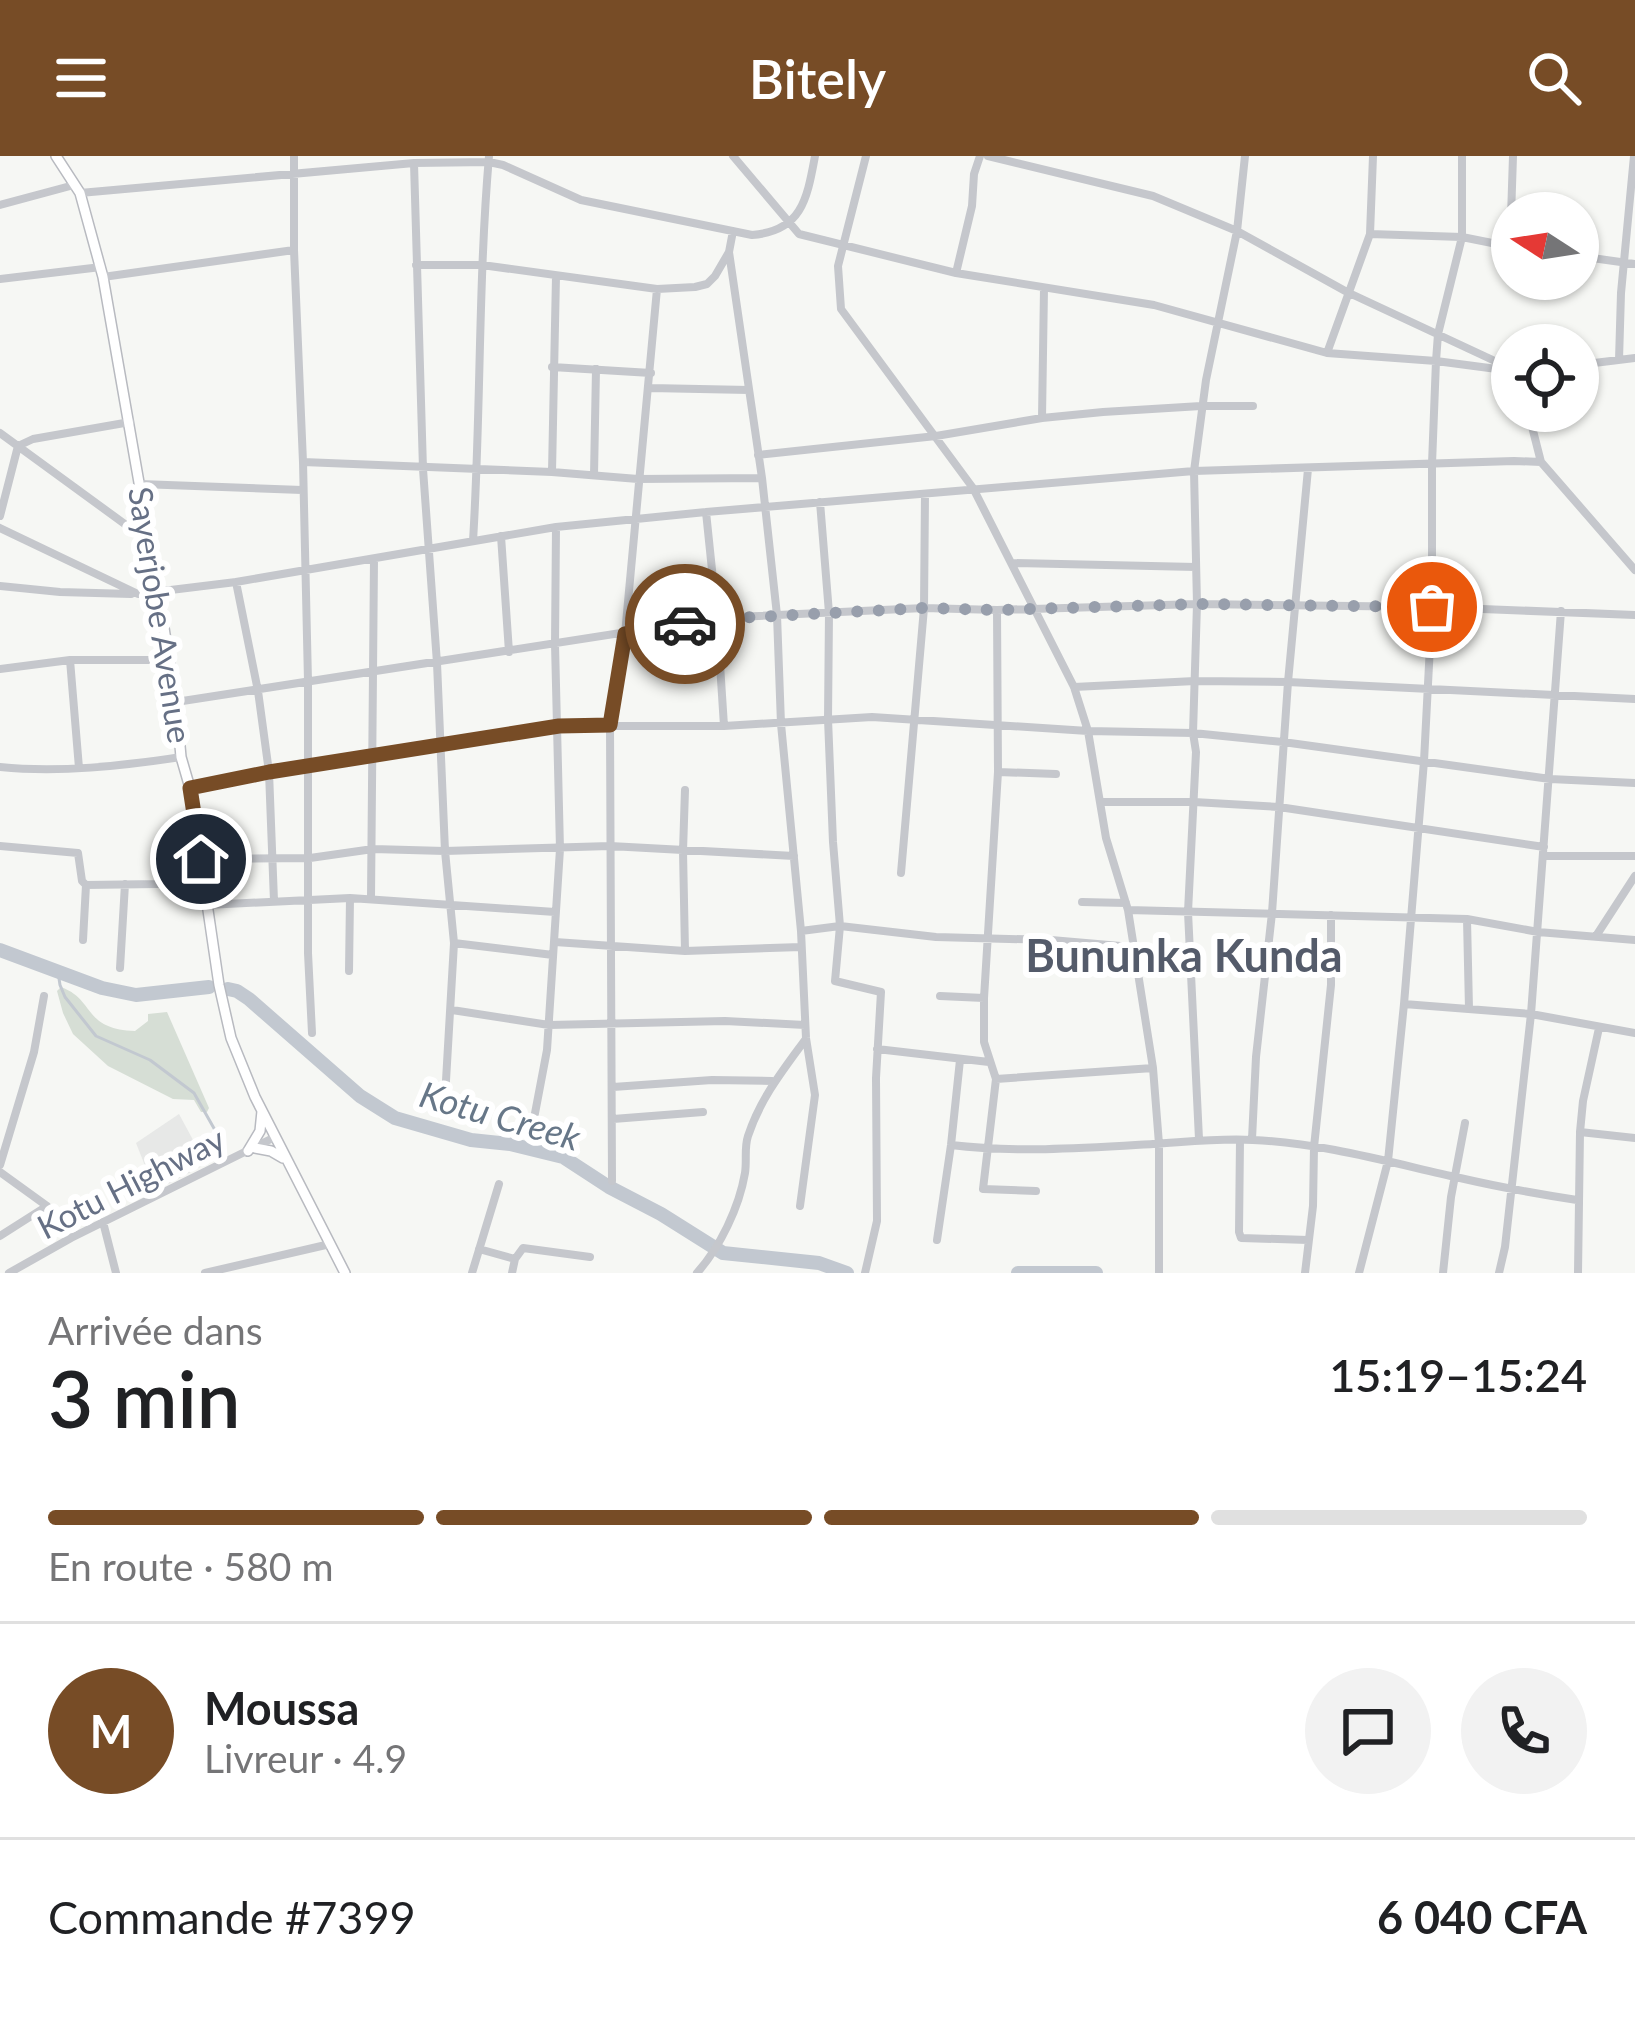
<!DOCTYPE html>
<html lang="fr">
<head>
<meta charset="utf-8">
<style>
  body { margin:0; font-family:Lato,sans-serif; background:#f2f2f2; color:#202124; height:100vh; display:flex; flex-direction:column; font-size:45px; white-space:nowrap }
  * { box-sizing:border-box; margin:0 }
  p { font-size:39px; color:#757577 }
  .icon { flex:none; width:66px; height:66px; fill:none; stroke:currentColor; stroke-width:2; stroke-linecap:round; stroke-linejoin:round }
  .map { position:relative; height:1117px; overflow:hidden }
  .drawer { display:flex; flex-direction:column; background:#fff; flex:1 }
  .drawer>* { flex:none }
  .needle { width:78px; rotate:282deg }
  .tools { position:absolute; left:1491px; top:36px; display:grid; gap:24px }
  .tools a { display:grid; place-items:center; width:108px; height:108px; border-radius:50%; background:#fff; box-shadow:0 3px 9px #0004; font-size:60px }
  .pin { position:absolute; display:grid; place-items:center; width:102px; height:102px; color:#fff; margin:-51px; border:6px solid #fff; border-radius:50%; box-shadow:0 3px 12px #0007 }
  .courier { position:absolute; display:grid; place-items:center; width:120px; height:120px; margin:-60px; border:9px solid #774c26; border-radius:50%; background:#fff; color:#222; box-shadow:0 3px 15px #0007 }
  .head em { font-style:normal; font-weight:600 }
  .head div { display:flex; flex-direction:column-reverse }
  .head { display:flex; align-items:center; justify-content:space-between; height:204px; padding:0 48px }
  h1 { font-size:78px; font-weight:600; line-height:90px }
  .bar { display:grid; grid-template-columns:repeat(4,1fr); gap:18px 12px; align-content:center; height:144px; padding:0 48px }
  .bar i { height:15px; border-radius:9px; background:#e0e0e0 }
  .bar .selected { background:#774c26 }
  .bar p { grid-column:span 4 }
  .line { display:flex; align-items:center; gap:30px; padding:0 48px; border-top:3px solid #e0e0e0 }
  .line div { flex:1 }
  .round { display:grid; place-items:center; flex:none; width:126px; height:126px; border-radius:63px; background:#f2f2f2 }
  header { display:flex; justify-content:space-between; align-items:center; height:156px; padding:0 48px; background:#774c26; color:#fff; font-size:54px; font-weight:600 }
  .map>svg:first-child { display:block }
  .built { fill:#e7e8e7 }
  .green { fill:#d6ded5 }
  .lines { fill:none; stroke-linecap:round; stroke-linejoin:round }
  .stream { stroke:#c2c8d0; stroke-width:3 }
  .river { stroke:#c2c8d0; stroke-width:14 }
  .major-casing { stroke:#b8bac0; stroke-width:12 }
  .minor { stroke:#c5c7cc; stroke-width:8 }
  .major { stroke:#fff; stroke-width:9 }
  .done { stroke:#989fac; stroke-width:12; stroke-dasharray:0 21.6 }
  .route { stroke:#774c26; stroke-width:15 }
  .labels { text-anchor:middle; stroke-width:12; stroke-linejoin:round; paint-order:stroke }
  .street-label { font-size:33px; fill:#667085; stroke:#fff }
  .water-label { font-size:36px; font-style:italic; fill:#677788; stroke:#fff }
  .district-label { font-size:45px; font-weight:bold; fill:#545b6a; stroke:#fff }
</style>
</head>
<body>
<header><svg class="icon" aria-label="menu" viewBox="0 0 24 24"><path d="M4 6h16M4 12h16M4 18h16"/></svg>Bitely<svg class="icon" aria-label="search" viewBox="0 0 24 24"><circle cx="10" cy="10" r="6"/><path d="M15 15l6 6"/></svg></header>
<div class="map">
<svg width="1635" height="1117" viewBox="0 0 1635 1117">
  <rect width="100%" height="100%" fill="#f6f7f4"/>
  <path class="built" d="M179,958L206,1008L155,1035L136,987Z"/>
  <path class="green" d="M61,831C96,844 82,873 135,875L148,865V858L167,856L209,952L207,956H201L194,944L173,943L108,910L73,878L63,857L57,835Z"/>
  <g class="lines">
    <path class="stream" d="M58,816L60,829L65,841L96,880L150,904L194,937L224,990"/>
    <path class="river" d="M0,794L102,832L136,839L209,831
      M228,833L237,835L249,843L360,940L395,962L471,984L510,988L563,1001L609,1031L661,1058L723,1097L819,1107L847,1117
      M1018,1117H1096"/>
    <g class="major-casing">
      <path id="major" d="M56,0L80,37L103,121L158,435L176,546L181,601L190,632L219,829L231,882L255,941L345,1117
        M255,992L271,995L283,1002
        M248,995L260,975L262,955"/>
    </g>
    <path class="minor" d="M294,0V94L303,306L308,525V797L312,877
      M733,0L799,78L956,117L1154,149L1327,197L1436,205L1512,215
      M866,0L838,110L841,153L973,332L1074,531L1088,575L1106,682L1128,754L1153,912L1159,988V1117
      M988,0L1153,40L1237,75L1347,136L1512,213
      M414,7L423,313L437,507L445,695L454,787L444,959
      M80,37L414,7L489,6L503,9L581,44L752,79C802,75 807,43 815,0
      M0,49L74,29
      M1370,78L1462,81L1512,91
      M1510,91L1513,0
      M729,96L762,322L777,459L781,568L801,775L806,882L815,939L800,1050
      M1578,100L1635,108
      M416,109H482L657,133L695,131L707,128L715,120L729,96L733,75
      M956,117L972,50L974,18L980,0
      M103,121L294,94
      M0,123L101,111
      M1327,197L1370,78L1373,0
      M1619,204L1621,137L1634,0
      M1578,209L1635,202
      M552,211L651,217
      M650,232L749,234
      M1528,255L1541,306L1635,414
      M1042,262L1044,132
      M0,277L148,385
      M758,299L936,280L1042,262L1103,256L1201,250H1253
      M303,306L552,316L638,323L762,322
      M1308,313L1288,526L1635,543
      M552,316L556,120
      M594,319L596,213
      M140,328L302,334
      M820,346L829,457L828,563L833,686L840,770L835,825L881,836L876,922L877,1065L865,1117
      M706,356L717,462L724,570
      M0,360L18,290L33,283L130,266
      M0,372L138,438L236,426L556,371L706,356L1194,315L1514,305L1541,306
      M501,380L509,496
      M473,385C481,257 478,128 489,0
      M1012,407L1196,411
      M236,426L258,535L269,616L274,745
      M0,430L60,436L131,438
      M997,454L998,616L984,842V886L996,923L1153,912
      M70,504L79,612
      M0,513L70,504H169
      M1074,531L1195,525L1288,526L1272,757L1256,901L1252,983
      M176,546L717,462L924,452L997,454L1197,448L1432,451L1635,459
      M0,611C59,617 122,610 181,601
      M998,616L1056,618
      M190,632L269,616L559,570H724L872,561L1088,575L1193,577L1283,586L1550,623L1635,627
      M1101,646H1194L1279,651L1544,691
      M0,690L78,697L82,725L86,729L83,784
      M1544,700H1635
      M201,703L310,702L373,693L445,695L610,690L794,700
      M901,717L924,452L925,339
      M86,729L157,728L204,720
      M371,743L374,403
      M1082,746L1126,747
      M207,749L350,742L555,756
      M1128,754L1467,763L1538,776L1635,784
      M1467,763L1469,853
      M801,775L840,770L936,781L1051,784L1132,791
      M1596,780L1635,720
      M555,786L685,795L801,791
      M454,787L553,799
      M685,795L683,695L685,634
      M120,812L125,728
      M349,815L350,742
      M940,840L984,842
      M1404,848L1531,858L1635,877
      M452,854L549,869L725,865L805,869
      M877,893L989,906
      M996,923L983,1033L1036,1035
      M613,931L712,924L772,925
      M613,963L703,956
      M532,973L547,894L560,693L555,488L556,371
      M1580,976L1635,982
      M1199,983L1188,756L1196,596L1193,577L1197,448L1194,315L1206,224L1237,75L1245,0
      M1240,984L1239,1076L1241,1082L1308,1084
      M951,989C1018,997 1086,992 1153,988C1186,986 1219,982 1253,984C1323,987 1392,1007 1460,1022C1499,1031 1538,1038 1577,1044
      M0,1009L34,896L44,840
      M0,1016L47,1050
      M612,1025L610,569L625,478L657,133
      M103,1066L116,1117
      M0,1080L47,1050L71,1082
      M937,1084L951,989L960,904
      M479,1093L515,1103
      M9,1117L71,1082L275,981
      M205,1117L330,1088
      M472,1117L499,1028
      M512,1117L515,1103L523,1092L590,1101
      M697,1117C720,1091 739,1052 745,1017C747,1004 744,992 748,980C760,943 783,914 805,884
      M1305,1117L1313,1050L1314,991L1331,829V759
      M1359,1117L1388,1005L1404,848L1424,605L1432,451V308L1436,205L1438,178L1462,81V0
      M1443,1117L1451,1041L1465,967
      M1499,1117L1505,1091L1531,858L1561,455
      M1578,1117L1580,976L1583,945L1599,872"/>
    <use href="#major" class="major"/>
  </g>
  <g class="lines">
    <path class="done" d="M685,468L718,463L924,452L997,454L1197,448L1432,451"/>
    <path class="route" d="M201,703L190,632L269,616L559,570L610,569L625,478L685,468"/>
  </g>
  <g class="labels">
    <g class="street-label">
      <text transform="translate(160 459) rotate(81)" y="12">Sayerjobe Avenue</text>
      <text transform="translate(131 1027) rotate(-27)" y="12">Kotu Highway</text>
    </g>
    <g class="water-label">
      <text transform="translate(500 960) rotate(16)" y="13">Kotu Creek</text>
    </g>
    <g class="district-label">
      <text x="1184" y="816">Bununka Kunda</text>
    </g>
  </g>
</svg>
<div class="tools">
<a><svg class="needle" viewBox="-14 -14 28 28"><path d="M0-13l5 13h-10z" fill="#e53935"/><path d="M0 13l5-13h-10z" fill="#757577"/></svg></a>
<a><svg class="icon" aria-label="locate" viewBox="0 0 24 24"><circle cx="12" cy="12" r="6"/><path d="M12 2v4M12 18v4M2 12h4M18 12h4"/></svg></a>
</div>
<div class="pin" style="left:1432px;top:451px;background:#ea580c"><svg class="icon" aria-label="bag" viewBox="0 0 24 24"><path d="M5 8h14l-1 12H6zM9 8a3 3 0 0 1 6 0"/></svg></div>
<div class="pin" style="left:201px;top:703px;background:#1f2937"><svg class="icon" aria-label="home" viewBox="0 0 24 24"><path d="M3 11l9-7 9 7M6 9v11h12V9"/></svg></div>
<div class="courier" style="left:685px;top:468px"><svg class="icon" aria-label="car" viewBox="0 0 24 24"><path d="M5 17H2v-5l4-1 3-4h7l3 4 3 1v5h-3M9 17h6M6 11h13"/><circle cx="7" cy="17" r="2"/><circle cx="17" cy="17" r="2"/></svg></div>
</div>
<section class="drawer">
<div class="head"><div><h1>3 min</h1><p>Arrivée dans</p></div><em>15:19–15:24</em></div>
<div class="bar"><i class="selected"></i><i class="selected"></i><i class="selected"></i><i></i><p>En route · 580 m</p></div>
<div class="line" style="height:216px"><b class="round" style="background:#774c26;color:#fff">M</b><div><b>Moussa</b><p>Livreur · 4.9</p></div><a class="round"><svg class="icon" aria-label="chat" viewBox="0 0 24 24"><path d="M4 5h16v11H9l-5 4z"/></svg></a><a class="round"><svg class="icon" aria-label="phone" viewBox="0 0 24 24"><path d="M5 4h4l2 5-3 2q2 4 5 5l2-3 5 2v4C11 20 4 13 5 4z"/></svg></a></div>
<div class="line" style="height:156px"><div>Commande #7399</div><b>6 040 CFA</b></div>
</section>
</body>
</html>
